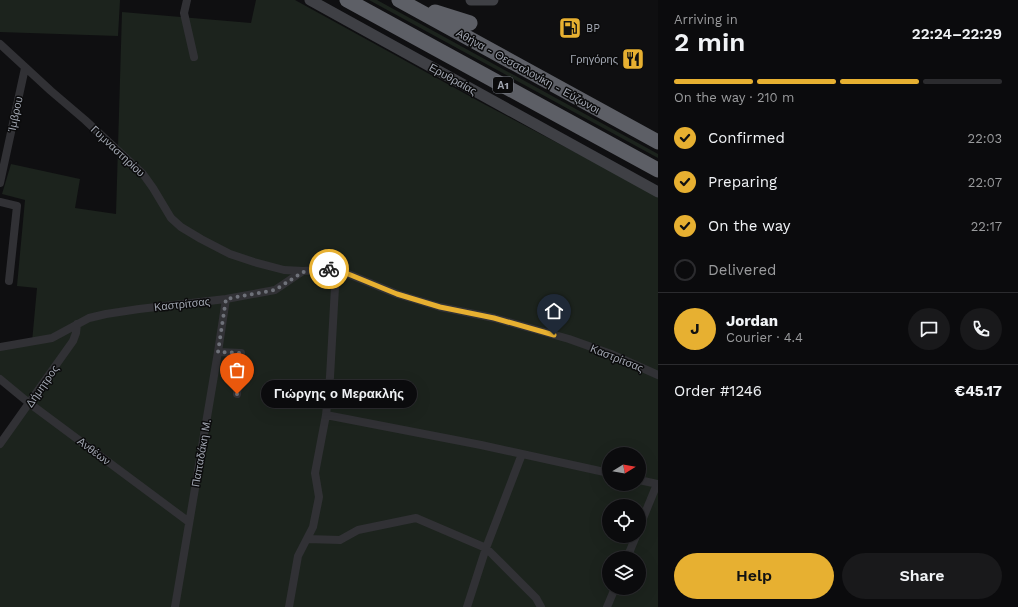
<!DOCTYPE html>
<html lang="en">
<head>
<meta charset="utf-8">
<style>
  body { margin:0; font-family:"Work Sans",sans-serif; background:#19191b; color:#f1f3f6; height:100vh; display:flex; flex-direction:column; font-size:15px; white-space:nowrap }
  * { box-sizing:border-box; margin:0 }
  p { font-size:13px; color:#9a9b9d }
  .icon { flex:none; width:22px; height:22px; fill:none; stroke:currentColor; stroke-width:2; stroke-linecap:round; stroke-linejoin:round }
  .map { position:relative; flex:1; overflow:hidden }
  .details { display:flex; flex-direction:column; background:#0b0b0d; width:360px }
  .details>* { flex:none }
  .needle { width:26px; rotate:79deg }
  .controls { position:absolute; left:602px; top:447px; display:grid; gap:8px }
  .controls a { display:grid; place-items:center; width:44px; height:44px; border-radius:50%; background:#0b0b0d; box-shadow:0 4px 16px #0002,0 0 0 1px #2b2b2e; font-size:20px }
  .pin { position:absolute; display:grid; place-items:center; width:34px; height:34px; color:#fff; margin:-41px -17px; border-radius:50% 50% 50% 0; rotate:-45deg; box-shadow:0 0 4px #0007 }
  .pin .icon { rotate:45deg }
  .courier { position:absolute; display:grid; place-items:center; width:40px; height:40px; margin:-20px; border:3px solid #e7b031; border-radius:50%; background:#fff; color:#222; box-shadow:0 1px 5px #0007 }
  .bubble { position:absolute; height:28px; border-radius:14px; background:#0b0b0d; box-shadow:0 4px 16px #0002,0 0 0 1px #2b2b2e; font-size:13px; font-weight:600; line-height:28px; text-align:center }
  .summary em { font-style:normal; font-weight:600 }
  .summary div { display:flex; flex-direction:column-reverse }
  .summary { display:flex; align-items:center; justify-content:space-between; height:68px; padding:0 16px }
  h1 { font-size:26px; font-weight:600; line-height:30px }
  .bar { display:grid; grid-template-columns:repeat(4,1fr); gap:6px 4px; align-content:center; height:48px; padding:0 16px }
  .bar i { height:5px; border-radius:3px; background:#2b2b2e }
  .bar .active { background:#e7b031 }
  .bar p { grid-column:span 4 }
  .line { display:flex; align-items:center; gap:10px; padding:0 16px; border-top:1px solid #2b2b2e }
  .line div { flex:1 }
  .round { display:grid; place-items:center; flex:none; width:42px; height:42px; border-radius:21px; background:#19191b }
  ol { padding:0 16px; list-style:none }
  li { display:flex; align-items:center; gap:12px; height:44px }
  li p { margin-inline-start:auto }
  li .icon { padding:4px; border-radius:50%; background:#e7b031; color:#111; stroke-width:4 }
  li:last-child { color:#9a9b9d }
  li i { width:22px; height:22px; border:2px solid #2b2b2e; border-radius:50% }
  .button { display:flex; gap:8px; margin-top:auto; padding:8px 16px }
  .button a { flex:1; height:46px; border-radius:24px; background:#e7b031; color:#111; font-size:16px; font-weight:600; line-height:46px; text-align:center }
  .button a+a { background:#19191b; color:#f1f3f6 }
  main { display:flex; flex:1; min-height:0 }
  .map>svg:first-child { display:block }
  .green { fill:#1c231d; fill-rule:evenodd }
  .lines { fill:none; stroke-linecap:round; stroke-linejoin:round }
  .street { stroke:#313135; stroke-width:8 }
  .secondary { stroke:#3f4045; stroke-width:11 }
  .highway { stroke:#5d5f66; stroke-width:15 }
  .done { stroke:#6e7179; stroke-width:4; stroke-dasharray:0 7.2 }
  .route { stroke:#e7b031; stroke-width:5 }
  .labels { text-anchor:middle; stroke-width:3; stroke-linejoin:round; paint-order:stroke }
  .shield { fill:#0b0b0c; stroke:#747880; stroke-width:1 }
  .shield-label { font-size:10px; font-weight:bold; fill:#a1a6b1 }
  .poi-label { font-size:11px; fill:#a1a6b1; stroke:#0b0b0c; text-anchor:start }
  .street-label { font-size:11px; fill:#a1a6b1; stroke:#0b0b0c }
</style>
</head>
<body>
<main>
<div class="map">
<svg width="658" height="607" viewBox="0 0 658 607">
  <rect width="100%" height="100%" fill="#0f0f11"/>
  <path class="green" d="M0,0H120L118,36L0,32Z
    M256,0H295L482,103L658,196V607H0V441L29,402L0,378V347L32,342L37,288L17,286L25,200L2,194L11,164L80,179L75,208L116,214L122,12L251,23ZM609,454H639V484H609ZM609,506H639V536H609ZM609,558H639V588H609Z
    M369,0H377L658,154V158Z"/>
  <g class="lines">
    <path class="street" d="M187,0L184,13L194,57
      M0,44L51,91L85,120L143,174L153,188L171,218L181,227L201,239L230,254L254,262L284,270L303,271
      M0,183L25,68
      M0,202L17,206L9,281
      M0,347L52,338L89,318L106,314L139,309L226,299L275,290L303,271L336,269L397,294L440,307L494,318L569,339L611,354L658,375
      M218,352L241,353L237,394
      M0,379L29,403L189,522
      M326,415L481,445L609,473
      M0,444L73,341L76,333L77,324
      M639,480L658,484
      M639,528L657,484
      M307,539L340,540L358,530L416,518L486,548L536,598L541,607
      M627,558L636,536
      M175,607L218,352L226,299
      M289,607L298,556L313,527L319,497L315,473L326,415L330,377L336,269
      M467,607L486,548L522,454
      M607,607L615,588"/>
    <path class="secondary" d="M310,0L658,192
      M471,0H493"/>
    <path class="highway" d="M347,0L658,170
      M399,0L658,142
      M435,12L470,23"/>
  </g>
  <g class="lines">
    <path class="done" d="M237,394L241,353L218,352L226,299L275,290L303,272L329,269"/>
    <path class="route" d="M329,269H336L397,294L440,307L494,318L554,335"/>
  </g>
  <defs>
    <g id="fuel-square" transform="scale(1.15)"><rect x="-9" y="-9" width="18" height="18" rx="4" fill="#e7b031" stroke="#0b0b0c"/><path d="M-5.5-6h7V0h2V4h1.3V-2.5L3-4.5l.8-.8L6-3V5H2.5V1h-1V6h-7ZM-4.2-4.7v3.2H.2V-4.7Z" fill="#111"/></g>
    <g id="restaurant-square" transform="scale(1.15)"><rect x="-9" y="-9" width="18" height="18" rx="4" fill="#e7b031" stroke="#0b0b0c"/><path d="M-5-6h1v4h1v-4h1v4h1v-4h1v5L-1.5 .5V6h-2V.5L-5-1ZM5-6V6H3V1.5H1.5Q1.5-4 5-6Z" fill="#111"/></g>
  </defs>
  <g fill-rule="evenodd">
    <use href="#fuel-square" x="570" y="28"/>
    <use href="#restaurant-square" x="633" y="59"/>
  </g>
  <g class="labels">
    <rect class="shield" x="493" y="77" width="20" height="16" rx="3"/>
    <g class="shield-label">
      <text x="503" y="89">Α1</text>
    </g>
    <g class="poi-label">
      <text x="586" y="32">BP</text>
      <text x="618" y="63" text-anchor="end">Γρηγόρης</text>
    </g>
    <g class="street-label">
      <text transform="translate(528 71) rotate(29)" y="4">Αθήνα - Θεσσαλονίκη - Εύζωνοι</text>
      <text transform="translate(453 79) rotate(29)" y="4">Ερυθραίας</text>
      <text transform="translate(15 114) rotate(-78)" y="4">Ίμβρου</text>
      <text transform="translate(118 151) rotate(43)" y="4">Γυμναστηρίου</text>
      <text transform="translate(182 304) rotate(-6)" y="4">Καστρίτσας</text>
      <text transform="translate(617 358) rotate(22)" y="4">Καστρίτσας</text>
      <text transform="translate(42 386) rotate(-55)" y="4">Δήμητρος</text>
      <text transform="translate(94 451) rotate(37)" y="4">Ανθέων</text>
      <text transform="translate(201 453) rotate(-80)" y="4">Παπαδάκη Μ.</text>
    </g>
  </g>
</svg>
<div class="controls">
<a><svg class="needle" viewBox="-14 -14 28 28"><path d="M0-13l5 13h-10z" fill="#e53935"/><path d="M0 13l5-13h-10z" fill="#9a9b9d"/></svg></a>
<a><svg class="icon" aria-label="locate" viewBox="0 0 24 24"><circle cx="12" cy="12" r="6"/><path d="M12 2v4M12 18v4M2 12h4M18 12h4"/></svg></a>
<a><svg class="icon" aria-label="layers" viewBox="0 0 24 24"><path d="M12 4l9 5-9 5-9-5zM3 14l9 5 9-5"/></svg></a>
</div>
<div class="pin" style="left:237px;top:394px;background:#ea580c"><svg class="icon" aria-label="bag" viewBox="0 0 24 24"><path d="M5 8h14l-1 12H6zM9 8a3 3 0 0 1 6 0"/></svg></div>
<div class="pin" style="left:554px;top:335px;background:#1f2937"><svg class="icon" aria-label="home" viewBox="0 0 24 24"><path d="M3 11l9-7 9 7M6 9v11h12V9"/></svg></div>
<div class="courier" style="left:329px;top:269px"><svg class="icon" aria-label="bike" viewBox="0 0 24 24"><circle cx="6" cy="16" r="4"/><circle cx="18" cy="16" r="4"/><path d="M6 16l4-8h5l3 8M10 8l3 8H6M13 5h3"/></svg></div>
<div class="bubble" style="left:261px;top:380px;width:156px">Γιώργης ο Μερακλής</div>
</div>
<section class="details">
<div class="summary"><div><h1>2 min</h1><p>Arriving in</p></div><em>22:24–22:29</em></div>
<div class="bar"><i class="active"></i><i class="active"></i><i class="active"></i><i></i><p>On the way · 210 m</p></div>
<ol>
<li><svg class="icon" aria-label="check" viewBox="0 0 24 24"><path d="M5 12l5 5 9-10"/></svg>Confirmed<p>22:03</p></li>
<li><svg class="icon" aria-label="check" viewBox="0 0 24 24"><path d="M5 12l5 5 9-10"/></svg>Preparing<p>22:07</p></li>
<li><svg class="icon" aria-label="check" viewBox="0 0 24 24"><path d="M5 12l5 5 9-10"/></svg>On the way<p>22:17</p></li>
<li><i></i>Delivered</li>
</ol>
<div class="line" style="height:72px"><b class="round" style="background:#e7b031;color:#111">J</b><div><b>Jordan</b><p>Courier · 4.4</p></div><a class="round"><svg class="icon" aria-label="chat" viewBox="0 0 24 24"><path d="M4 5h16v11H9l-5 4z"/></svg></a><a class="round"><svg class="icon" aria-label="phone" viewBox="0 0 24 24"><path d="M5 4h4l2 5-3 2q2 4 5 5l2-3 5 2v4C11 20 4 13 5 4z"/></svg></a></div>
<div class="line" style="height:52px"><div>Order #1246</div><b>€45.17</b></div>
<div class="button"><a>Help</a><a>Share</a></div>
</section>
</main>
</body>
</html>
